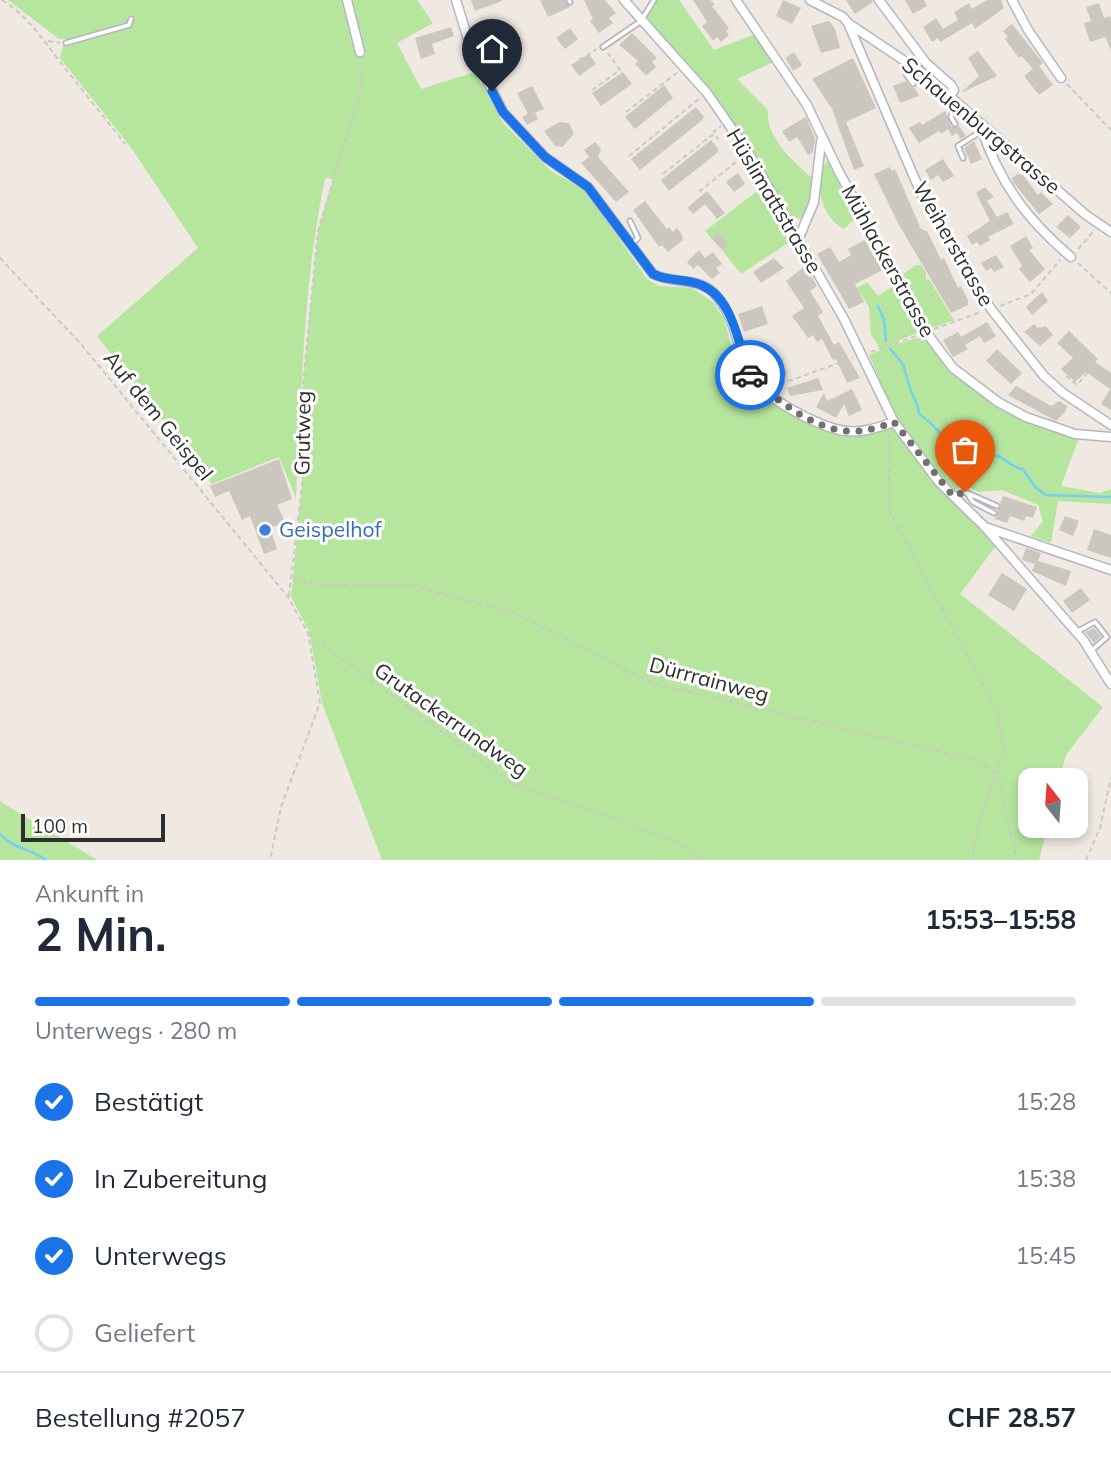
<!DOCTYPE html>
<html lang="de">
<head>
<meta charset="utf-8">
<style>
  body { margin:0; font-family:Mulish,sans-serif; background:#f6f6f7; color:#1f2937; height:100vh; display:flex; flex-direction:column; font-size:26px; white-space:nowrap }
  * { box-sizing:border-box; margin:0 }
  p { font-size:23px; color:#747a83 }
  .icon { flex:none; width:38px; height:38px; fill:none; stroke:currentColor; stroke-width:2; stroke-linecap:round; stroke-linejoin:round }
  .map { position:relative; height:860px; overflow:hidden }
  .panel { display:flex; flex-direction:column; background:#fff; flex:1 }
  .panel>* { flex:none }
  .needle { width:46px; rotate:343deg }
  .fabs { position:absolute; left:1018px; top:768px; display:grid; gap:14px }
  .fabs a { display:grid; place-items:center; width:70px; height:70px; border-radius:14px; background:#fff; box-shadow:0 4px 10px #0003; font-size:35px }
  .scale { position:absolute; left:21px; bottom:18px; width:144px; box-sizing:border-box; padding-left:7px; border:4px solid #2e2e2e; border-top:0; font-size:19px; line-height:24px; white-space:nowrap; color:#2e2e2e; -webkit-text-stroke:5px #fff; paint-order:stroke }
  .pin { position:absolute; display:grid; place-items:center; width:60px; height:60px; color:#fff; margin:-72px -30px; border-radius:50% 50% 50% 0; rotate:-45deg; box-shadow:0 0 7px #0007 }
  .pin .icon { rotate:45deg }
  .courier { position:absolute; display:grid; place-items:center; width:70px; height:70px; margin:-35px; border:5px solid #1a73e8; border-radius:50%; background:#fff; color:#222; box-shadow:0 2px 9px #0007 }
  .headline em { font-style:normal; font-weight:700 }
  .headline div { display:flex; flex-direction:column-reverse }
  .headline { display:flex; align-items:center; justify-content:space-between; height:119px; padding:0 35px }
  h1 { font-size:46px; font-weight:700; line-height:52px }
  .bar { display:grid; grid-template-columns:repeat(4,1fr); gap:10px 7px; align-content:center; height:84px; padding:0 35px }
  .bar i { height:9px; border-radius:5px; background:#e0e1e3 }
  .bar .current { background:#1a73e8 }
  .bar p { grid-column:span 4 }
  .line { display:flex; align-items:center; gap:18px; padding:0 35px; border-top:2px solid #e0e1e3 }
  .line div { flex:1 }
  ol { padding:0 35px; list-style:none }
  li { display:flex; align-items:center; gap:21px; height:77px }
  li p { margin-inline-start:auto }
  li .icon { padding:7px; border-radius:50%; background:#1a73e8; color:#fff; stroke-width:4 }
  li:last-child { color:#747a83 }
  li i { width:38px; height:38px; border:4px solid #e0e1e3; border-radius:50% }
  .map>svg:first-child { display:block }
  .green { fill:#b6e59e }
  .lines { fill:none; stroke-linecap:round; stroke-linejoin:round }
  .stream { stroke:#75cff0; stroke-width:2.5 }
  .building { fill:#cbc7bf }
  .lane-casing { stroke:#b4b7c1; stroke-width:7 }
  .street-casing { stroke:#b4b7c1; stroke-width:11 }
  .path { stroke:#c9c9c9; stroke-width:2; stroke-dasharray:5 3.5; stroke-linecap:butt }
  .lane { stroke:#fff; stroke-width:3.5 }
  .street { stroke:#fff; stroke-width:8 }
  .done { stroke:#726f6d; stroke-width:7; stroke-dasharray:0 12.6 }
  .route { stroke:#1a73e8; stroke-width:9 }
  .shop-dot { fill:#3f7fe0; stroke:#fff; stroke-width:2.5 }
  .labels { text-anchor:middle; stroke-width:6; stroke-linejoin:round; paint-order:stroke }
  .street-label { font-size:21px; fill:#2e2e2e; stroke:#fff }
  .shop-label { font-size:21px; fill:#366cbe; stroke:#fff; text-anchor:start }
</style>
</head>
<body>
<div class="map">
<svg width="1111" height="860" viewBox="0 0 1111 860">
  <rect width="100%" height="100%" fill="#efe9e1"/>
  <path class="green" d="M8,0H417L433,23L397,43L421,89L475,72L503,123L551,171L586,191L647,279L659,286L692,288L713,302L724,319L734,355L776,400L846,431L894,422L939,482L998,543L960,594L1103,707L1066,755L1059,780H1031V826H1048L1039,860H382L322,703L309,631L291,597L302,487L303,384L318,231L333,179L325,178C303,283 302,391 296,498L279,457L212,484L97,336L198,248L132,149L60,58L65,39H59Z
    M658,0H679L714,50L753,35L773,62L737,79L768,110C765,137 794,162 812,178C814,192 812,210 800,219L790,217L720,103L646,19Z
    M827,161H831L859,215L844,229C821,217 812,181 827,161Z
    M761,188L791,241L741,274L722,250L727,244L718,233L711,238L705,231Z
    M916,265H921L926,273V280L929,279L954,320L929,329L900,276Z
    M867,282L878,296L897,284L922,331L897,341L898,344L924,336C953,376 986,404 1032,423C1047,430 1065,431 1078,440L1061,486L1100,493L1111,489V504L1058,501L1051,543L1031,536L1043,521L1038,505L1002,490L978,492L964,485L956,490C921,479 884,389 869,355L881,350L871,334L869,307L857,288Z
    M0,801L6,805L97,860H0Z"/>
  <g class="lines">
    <path class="stream" d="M878,306L884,320L886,341
      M890,349C909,370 902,364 910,388C913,398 918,402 919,414C937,425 945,444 965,454C975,459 988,452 998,456C1007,460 1012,468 1023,469L1035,487L1046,495L1111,497
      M0,834C13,849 30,848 46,860"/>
  </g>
  <path class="building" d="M471,0H502V1L475,11Z
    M540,0H565L570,7L548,17Z
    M584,0H605L616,13L609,18L613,23L599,33L590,21L593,19Z
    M693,0H710L715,4L712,6L729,28L726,31L729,35L721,42L717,37L713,41L702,26L707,22Z
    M783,0L801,8L792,24L776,16Z
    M846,0H872L873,2L855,14Z
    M905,0H924L927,6L913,14Z
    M987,0H1001L1004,8L975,29L972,23L940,42L938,38L932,42L923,27L936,18L943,29L958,20L954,12L969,3L972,9Z
    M1099,3L1104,18L1110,16L1111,20V50L1105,37L1090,42L1084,23L1091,21L1086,7Z
    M829,21L835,29L840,48L821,53L811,26Z
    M1012,24L1043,63L1039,66L1053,85L1039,95L1024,76L1033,69L1022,56L1019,58L1005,39L1008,37L1003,31Z
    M451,27L454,36L432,44L435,54L421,59L415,38Z
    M501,28L518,60L492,72L487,61L495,58L485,35Z
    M570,28L578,39L565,49L556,38Z
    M632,33L657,58L652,62L656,67L646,76L635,64L638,61L619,45Z
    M978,51L997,76L961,93L979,76L968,58Z
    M794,52L802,65L793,71L785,58Z
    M589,54L596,64L579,76L571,65Z
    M853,58L876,108L846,122L864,166L854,170L832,109L812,79Z
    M623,72L632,84L601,106L592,93Z
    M906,81L911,88H915L919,96L900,103L893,86Z
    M664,85L673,98L635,129L625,117Z
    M532,86L544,109L535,113L538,119L527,125L522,117L528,114L517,93Z
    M696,107L704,117L701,121L640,170L631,159Z
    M945,111L952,127L959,126L966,136L960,139L957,133L952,136L948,129L941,134L939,131L919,143L909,128L920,122L922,125Z
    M806,117L815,139L813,152L808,155L797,137L789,142L782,131Z
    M560,122L569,123L574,134L562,147L555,146L544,131Z
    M711,140L719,150L716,154L669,191L661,180Z
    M974,141L982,159L971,164L964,148Z
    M595,142L601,149L598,157L629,192L616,202L581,163L589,157L584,150Z
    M943,159L954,176L943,182L938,175L931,180L925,170Z
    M890,167L892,171L895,169L921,229L927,231L941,260L944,258L958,288L961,286L968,300V305L951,313L899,225L874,174Z
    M738,173L745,184L734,192L726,182Z
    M1017,174L1023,175L1038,195L1041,192L1053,204L1039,214L1013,182L1012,178Z
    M985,187L994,197L987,201L997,217L1007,212L1014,224L988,237L990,240L980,246L977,242L972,245L967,236L990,221L976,193Z
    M707,191L725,213L717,219L705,204L693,214L687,208Z
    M645,201L667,229L669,227L673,232L677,228L682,235L683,240L668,252L662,245L659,247L633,210Z
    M1068,215L1081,227L1070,238L1056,227Z
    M717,232L728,244L722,250L711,238Z
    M1026,236L1033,248L1029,250L1045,269L1030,282L1019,269L1022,266L1010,246Z
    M865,240L883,270L855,284L864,302L849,309L817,254L830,247L839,262L851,255L848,249Z
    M699,250L705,258L713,252L722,264L716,268L720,273L712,279L698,265L693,269L687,262Z
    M996,255L1004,267L994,272L991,268L986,271L981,263Z
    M774,258L784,268L761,283L753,272Z
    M805,266L817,286L810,291L823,312L818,316L834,345L839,342L860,378L847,383L836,359L833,360L822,339L817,342L813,335L808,338L792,316L804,308L786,281Z
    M1042,292L1048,301L1032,315L1026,307Z
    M762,306L768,324L744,332L738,314Z
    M987,322L996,336L984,343L980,336L965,345L968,349L953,357L943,340L958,332L961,337Z
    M1034,324L1038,328L1046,326L1053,335L1040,346L1024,332Z
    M1069,331L1098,359L1095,362L1111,373V410L1101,404L1110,389L1086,372L1075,382L1061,369L1073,358L1057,343Z
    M759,347L766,365L782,359L787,375L767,381L765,373L760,375L748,350Z
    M997,349L1022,373L1011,384L986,361Z
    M818,378L823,390L790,396L787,388Z
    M1016,386L1051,406L1059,401L1067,406L1066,411L1056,421L1008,395Z
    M852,389L862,410L849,416L844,404L836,418L816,407L824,393L827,401Z
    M279,459L292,499L277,505L285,522L270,528L277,549L264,554L250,516L242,520L229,491L215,497L210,486Z
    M1003,496L1037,507L1033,518L1026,516L1024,521L1010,516L1007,523L995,519Z
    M1065,516L1079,521L1073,536L1059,530Z
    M1094,529L1111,535V558L1087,550Z
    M1026,548L1041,553L1038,561L1071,571L1066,586L1032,571L1035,564L1022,560Z
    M1002,573L1027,589L1014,611L988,595Z
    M1081,588L1090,600L1072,613L1063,601Z
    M1094,628L1101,636L1094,643L1085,632Z"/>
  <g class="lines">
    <g class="lane-casing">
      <path id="lane" d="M569,0L570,2
        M66,43L129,25L131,19
        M603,47L641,21L654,0
        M907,64L906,74L913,84
        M955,103L951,117L955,124
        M963,158L958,146L980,132
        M630,221L638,238L632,244
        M967,493L973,502L994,513
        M955,495L965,492L997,506
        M1078,631L1095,622L1107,637L1092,650"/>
    </g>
    <g class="street-casing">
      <path id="street" d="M347,0L360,52
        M456,0L471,49L503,112L545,157L588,187L653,274C672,284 697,277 713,292C734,313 737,345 748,371C758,395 820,429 847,431C863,433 879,427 894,422
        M624,0L707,93L748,152L844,319L894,422L939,482L984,526L1084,641L1111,684
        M736,0L807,105L838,170L926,332L953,368L998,402L1026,417L1075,434L1111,437
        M810,0L843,17L848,23L924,74L1086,215L1111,232
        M879,0L926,63L951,85L954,90L949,98
        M1012,0L1028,30L1061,78
        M848,23L920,191L991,309L1044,376L1063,393L1111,425
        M981,127C999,182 1027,220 1071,257
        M798,240L814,202L821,142
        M985,527L1111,570"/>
    </g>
    <path class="path" d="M2,0C29,17 42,39 61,63C82,90 104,117 125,144
      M48,41L60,43
      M579,60L597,49
      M1067,84L1111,130
      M592,90L620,70L608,53
      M626,112L678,72
      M629,156L700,98
      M663,174L712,135L718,139L714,131L721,126
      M699,192L742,157
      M1078,249L1093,232
      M0,258L81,344L288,597L308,633L320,703L281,807L270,860
      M1078,263L1111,293
      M1000,306L1031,294L1060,260
      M934,329L981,312
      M871,352L919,335
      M1066,376L1077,385L1096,363
      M772,387L853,358
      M888,433L890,512L998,713L1004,752L979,825L972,860
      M293,580L323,585L405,584L513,612L652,683L979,761L994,772L1002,785L1003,802L1017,860
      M289,596L302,487L303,384L318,231L361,88L360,60
      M308,634L511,782L671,839L704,860
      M1086,860L1100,828L1111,777"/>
    <use href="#lane" class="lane"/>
    <use href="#street" class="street"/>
  </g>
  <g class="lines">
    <path class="done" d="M750,375C773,398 812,428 846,431C862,433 879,427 894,422L953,496L965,492"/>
    <path class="route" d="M492,91L503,112L545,157L588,187L653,274C668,282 686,278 701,285C734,298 738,346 750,375"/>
  </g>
  <circle class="shop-dot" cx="265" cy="530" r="7"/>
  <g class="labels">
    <g class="street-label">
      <text transform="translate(981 126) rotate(40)" y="7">Schauenburgstrasse</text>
      <text transform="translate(774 201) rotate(59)" y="7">Hüslimattstrasse</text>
      <text transform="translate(953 244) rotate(60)" y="7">Weiherstrasse</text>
      <text transform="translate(888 261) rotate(61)" y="7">Mühlackerstrasse</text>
      <text transform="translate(158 416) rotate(51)" y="7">Auf dem Geispel</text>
      <text transform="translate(303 433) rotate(-89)" y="7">Grutweg</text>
      <text transform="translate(709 680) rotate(15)" y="7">Dürrrainweg</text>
      <text transform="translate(451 720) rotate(35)" y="7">Grutackerrundweg</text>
    </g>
    <g class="shop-label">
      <text x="279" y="537">Geispelhof</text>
    </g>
  </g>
</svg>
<div class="fabs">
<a><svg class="needle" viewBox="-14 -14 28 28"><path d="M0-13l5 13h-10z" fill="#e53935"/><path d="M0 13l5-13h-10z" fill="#747a83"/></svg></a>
</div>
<div class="scale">100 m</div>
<div class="pin" style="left:965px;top:492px;background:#ea580c"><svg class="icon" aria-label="bag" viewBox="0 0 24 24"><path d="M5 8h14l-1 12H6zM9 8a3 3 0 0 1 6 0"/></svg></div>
<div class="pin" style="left:492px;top:91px;background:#1f2937"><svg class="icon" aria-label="home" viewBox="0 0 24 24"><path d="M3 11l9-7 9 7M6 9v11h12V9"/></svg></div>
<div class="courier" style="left:750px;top:375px"><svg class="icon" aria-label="car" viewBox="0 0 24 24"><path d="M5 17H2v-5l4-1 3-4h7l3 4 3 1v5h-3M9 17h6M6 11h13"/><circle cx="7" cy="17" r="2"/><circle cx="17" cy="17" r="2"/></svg></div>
</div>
<section class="panel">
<div class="headline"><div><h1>2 Min.</h1><p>Ankunft in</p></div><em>15:53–15:58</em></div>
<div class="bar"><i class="current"></i><i class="current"></i><i class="current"></i><i></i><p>Unterwegs · 280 m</p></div>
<ol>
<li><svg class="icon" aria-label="check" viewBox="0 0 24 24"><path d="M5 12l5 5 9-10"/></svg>Bestätigt<p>15:28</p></li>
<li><svg class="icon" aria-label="check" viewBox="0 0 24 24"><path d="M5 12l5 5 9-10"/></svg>In Zubereitung<p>15:38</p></li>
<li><svg class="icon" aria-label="check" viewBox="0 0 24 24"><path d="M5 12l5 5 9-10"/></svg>Unterwegs<p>15:45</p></li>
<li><i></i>Geliefert</li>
</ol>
<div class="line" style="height:91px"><div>Bestellung #2057</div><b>CHF 28.57</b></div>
</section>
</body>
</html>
